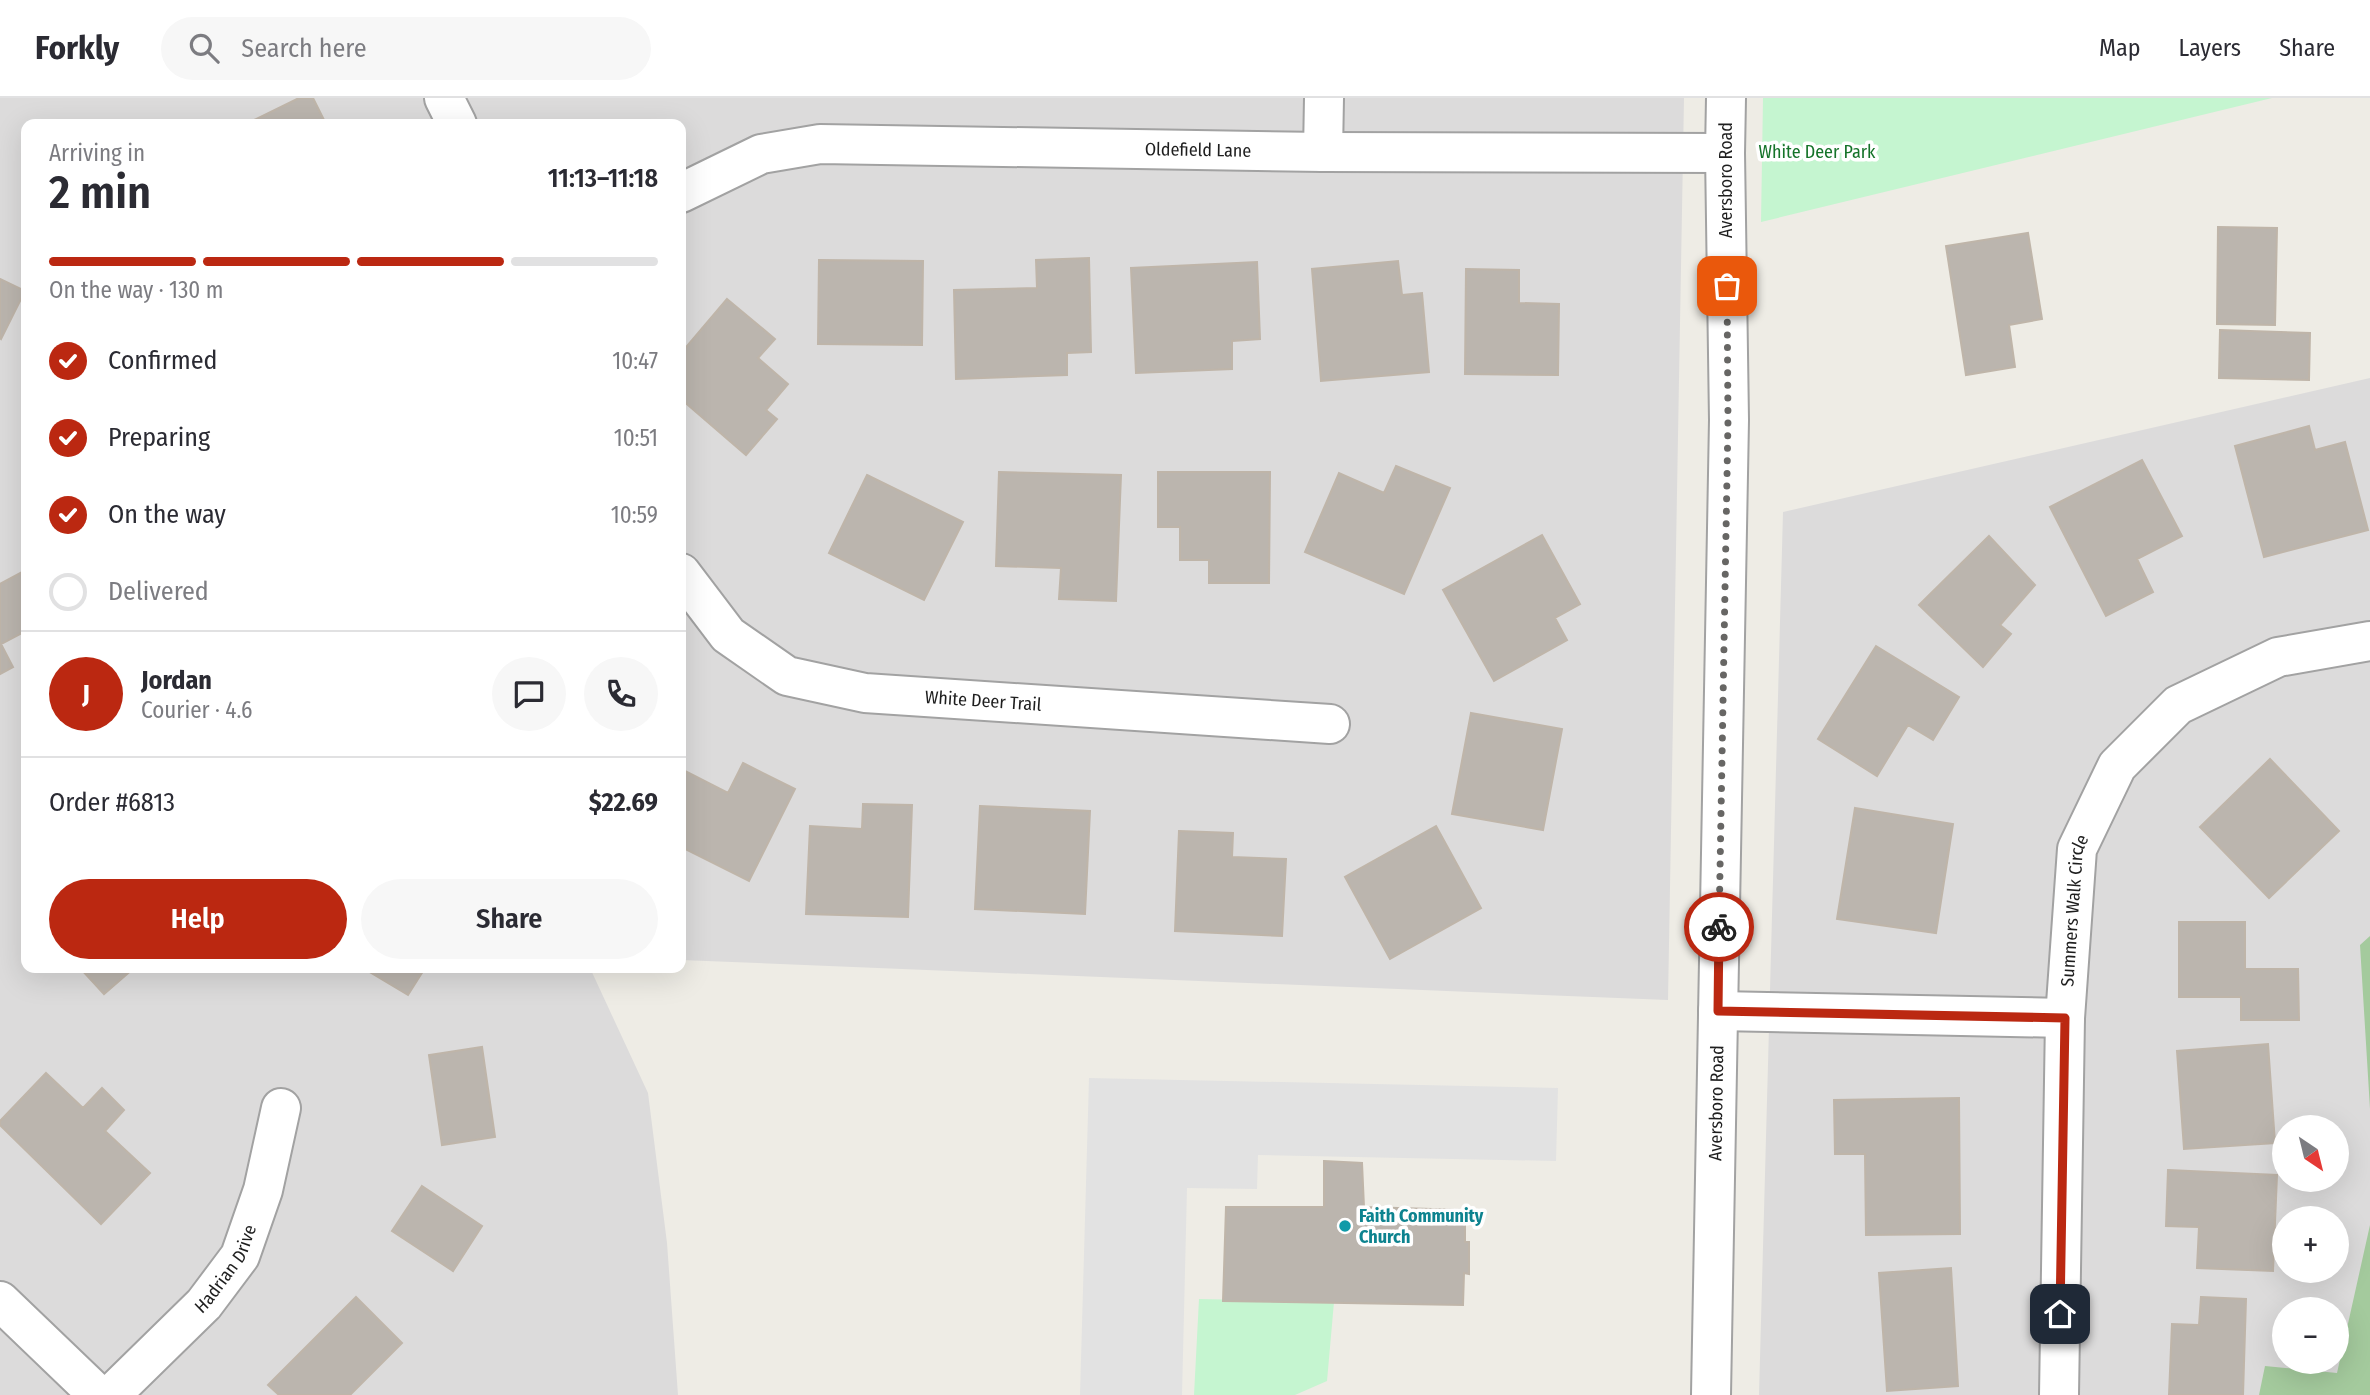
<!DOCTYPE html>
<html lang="en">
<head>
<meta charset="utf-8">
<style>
  body { margin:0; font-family:"Fira Sans Condensed",sans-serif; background:#f7f7f7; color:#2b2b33; height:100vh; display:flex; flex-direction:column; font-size:26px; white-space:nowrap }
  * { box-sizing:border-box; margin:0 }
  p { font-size:23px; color:#7c7c81 }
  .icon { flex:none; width:38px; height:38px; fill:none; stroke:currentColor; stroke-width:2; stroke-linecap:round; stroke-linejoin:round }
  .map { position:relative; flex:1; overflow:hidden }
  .sheet { position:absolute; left:21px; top:21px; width:665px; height:854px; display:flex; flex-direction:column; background:#fff; border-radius:14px; box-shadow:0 7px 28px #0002 }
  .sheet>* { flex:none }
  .needle { width:46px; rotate:145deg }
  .controls { position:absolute; left:2272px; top:1017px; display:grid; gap:14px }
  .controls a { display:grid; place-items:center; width:77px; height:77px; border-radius:50%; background:#fff; box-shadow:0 7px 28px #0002; font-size:35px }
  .pin { position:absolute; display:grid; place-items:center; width:60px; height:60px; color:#fff; margin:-30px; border-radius:14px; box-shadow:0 4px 10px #0006 }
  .courier { position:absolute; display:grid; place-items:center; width:70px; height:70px; margin:-35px; border:5px solid #bb2811; border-radius:50%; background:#fff; color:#222; box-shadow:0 2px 9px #0007 }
  .headline em { font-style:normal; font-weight:600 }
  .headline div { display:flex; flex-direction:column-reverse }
  .headline { display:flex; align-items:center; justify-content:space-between; height:119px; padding:0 28px }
  h1 { font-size:46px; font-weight:600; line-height:52px }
  .bar { display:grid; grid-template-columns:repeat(4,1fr); gap:10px 7px; align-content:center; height:84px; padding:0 28px }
  .bar i { height:9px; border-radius:5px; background:#e1e1e2 }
  .bar .on { background:#bb2811 }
  .bar p { grid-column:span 4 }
  .line { display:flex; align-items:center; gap:18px; padding:0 28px; border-top:2px solid #e1e1e2 }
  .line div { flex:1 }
  .round { display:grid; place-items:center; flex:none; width:74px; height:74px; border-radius:37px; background:#f7f7f7 }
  ol { padding:0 28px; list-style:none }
  li { display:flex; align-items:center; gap:21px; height:77px }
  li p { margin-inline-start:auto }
  li .icon { padding:7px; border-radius:50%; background:#bb2811; color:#fff; stroke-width:4 }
  li:last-child { color:#7c7c81 }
  li i { width:38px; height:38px; border:4px solid #e1e1e2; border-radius:50% }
  .primary-button { display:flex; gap:14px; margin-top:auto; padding:14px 28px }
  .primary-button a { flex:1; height:80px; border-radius:42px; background:#bb2811; color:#fff; font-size:28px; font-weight:600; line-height:80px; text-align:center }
  .primary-button a+a { background:#f7f7f7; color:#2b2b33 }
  header { display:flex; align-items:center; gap:42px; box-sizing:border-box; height:98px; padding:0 35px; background:#fff; border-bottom:2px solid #e1e1e2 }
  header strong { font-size:33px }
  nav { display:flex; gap:38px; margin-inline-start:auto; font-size:24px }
  .search { width:490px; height:63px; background:#f7f7f7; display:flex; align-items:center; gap:18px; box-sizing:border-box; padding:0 24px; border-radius:38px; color:#7c7c81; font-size:26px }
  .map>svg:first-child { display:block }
  .residential { fill:#dcdbdb; fill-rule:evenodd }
  .forest { fill:#a4ca9d }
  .park { fill:#c5f5d0 }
  .parking { fill:#e2e2e2 }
  .building { fill:#bbb5ae; stroke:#bfb5a9; stroke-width:2 }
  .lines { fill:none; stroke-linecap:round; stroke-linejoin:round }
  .minor-casing { stroke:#a2a2a2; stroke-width:42 }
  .minor { stroke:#fff; stroke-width:38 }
  .done { stroke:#676664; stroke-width:7; stroke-dasharray:0 12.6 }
  .route { stroke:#bb2811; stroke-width:9 }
  .culture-dot { fill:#0f9aa8; stroke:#fff; stroke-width:2.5 }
  .labels { text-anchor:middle; stroke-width:7; stroke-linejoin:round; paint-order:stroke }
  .street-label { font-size:18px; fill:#1e1e1e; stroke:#fff }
  .park-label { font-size:18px; fill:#157329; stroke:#fff }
  .culture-label { font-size:18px; font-weight:bold; fill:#0d838f; stroke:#fff; text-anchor:start }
</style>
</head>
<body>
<header>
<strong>Forkly</strong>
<div class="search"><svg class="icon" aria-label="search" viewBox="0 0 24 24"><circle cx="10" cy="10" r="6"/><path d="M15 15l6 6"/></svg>Search here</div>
<nav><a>Map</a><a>Layers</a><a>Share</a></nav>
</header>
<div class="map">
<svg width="2370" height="1297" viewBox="0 0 2370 1297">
  <rect width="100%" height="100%" fill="#eeece5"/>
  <path class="residential" d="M0,0H1684L1668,902L681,862V26H26V870H590L648,995L667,1145L678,1297H0Z
    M2370,280V1297H1759L1783,414ZM2284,1029H2336V1082H2284ZM2284,1120H2336V1172H2284ZM2284,1211H2336V1264H2284Z"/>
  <path class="forest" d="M2370,838V1011L2360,847Z
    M2370,1127V1297H2259L2265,1268L2337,1275Z"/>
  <path class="park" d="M1763,0H2272L1761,124Z
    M1199,1201L1334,1204L1327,1283L1295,1297H1194Z"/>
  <path class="parking" d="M1089,980L1558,990L1556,1063L1258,1057L1257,1091L1187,1090L1182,1297H1080Z"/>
  <path class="building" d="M299,0H313L326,26H246Z
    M2218,129L2277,130L2275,227L2217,226Z
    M2028,135L2042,221L2009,227L2015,269L1966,277L1946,148Z
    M1089,160L1091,254L1067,255V277L956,281L954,192L1037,190L1036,162Z
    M819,162L923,163L922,247L818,246Z
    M1398,163L1402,197L1422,195L1429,274L1321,283L1312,171Z
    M1257,164L1260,241L1232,243V271L1136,275L1131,170Z
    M1466,171L1519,172V205L1559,206L1558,277L1465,276Z
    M0,181L25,193L1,241L0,240Z
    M727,201L775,241L758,260L788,286L766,312L777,321L746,357L681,301V255Z
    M2220,232L2310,235L2309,282L2219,280Z
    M2309,328L2315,352L2345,344L2368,432L2264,459L2235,348Z
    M2142,362L2182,438L2137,461L2153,494L2106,518L2050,409Z
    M1396,368L1450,390L1404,496L1305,454L1339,375L1384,395Z
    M999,374L1121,377L1116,503L1059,501L1061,470L996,468Z
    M1158,374H1270L1269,485H1209V462H1180V429H1158Z
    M867,377L963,424L924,502L829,455Z
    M1542,437L1580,506L1555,520L1567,542L1494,583L1443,492Z
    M1989,438L2035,487L2000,527L2011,536L1983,569L1919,507Z
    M26,472V533L1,546L13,569L0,576V486Z
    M1876,548L1959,599L1933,642L1908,627L1877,678L1818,641Z
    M1471,615L1562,631L1543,732L1452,716Z
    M2270,661L2339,733L2269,800L2200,729Z
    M743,665L795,691L749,783L681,749V671L728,695Z
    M863,706L912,707L908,819L806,816L810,728L862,731Z
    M980,708L1090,713L1085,816L975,811Z
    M1855,710L1953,726L1936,835L1837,821Z
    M1436,728L1481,810L1390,861L1345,779Z
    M1179,733L1233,735L1232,759L1286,761L1282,838L1175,833Z
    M2179,824H2245V871H2298L2299,922H2241V899H2179Z
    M80,870H134L104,896Z
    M363,870H425L408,897Z
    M2268,946L2275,1045L2184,1051L2177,953Z
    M482,949L495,1039L442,1047L429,957Z
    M46,975L83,1010L102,990L124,1012L105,1033L150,1075L101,1126L0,1027V1023Z
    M1959,1000L1960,1136L1866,1137L1865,1056H1835L1834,1002Z
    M1324,1063L1362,1065L1364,1109L1465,1112V1144H1469V1176L1464,1175L1463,1207L1223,1203L1226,1109H1324Z
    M2168,1072L2277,1077L2273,1173L2197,1170L2199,1129L2166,1128Z
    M422,1088L482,1128L453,1173L392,1133Z
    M1951,1170L1958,1288L1887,1293L1879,1175Z
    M356,1199L402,1245L350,1297H279L268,1287Z
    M2201,1199L2246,1201L2243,1297H2169L2172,1226L2199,1227Z"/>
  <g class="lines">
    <g class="minor-casing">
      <g id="minor">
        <path d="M444,0L457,26"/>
        <path d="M1323,54L1324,0"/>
        <path id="s1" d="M681,95L761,56L820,46L1323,54L1725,55"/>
        <path id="s2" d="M681,475L728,537L787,578L865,595L1330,626"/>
        <path d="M1718,913L2065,920"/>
        <path d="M0,1203L98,1297"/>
        <path id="s3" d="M111,1297L204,1206L240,1158L263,1092L281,1010"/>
        <path id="s4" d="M1711,1297L1729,322L1725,55L1726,0"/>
        <path id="s5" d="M2059,1297L2065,920L2077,751L2117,668L2178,607L2278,559L2370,543"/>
      </g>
    </g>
    <use href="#minor" class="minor"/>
  </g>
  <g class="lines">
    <path class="done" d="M1719,829L1728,322L1727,188"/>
    <path class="route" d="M1719,829L1718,913L2065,920L2060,1216"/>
  </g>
  <circle class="culture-dot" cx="1345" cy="1128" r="7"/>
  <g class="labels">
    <g class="street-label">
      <text dy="6" stroke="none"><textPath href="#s1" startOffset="527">Oldefield Lane</textPath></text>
      <text transform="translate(1726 82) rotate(-90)" y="6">Aversboro Road</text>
      <text dy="6" stroke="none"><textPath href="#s2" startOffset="348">White Deer Trail</textPath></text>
      <text dy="6" stroke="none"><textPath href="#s5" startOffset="485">Summers Walk Circle</textPath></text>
      <text dy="6" stroke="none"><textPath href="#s4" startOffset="292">Aversboro Road</textPath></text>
      <text dy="6" stroke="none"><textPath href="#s3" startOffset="172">Hadrian Drive</textPath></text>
    </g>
    <g class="park-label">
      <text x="1817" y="60">White Deer Park</text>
    </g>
    <g class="culture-label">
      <text x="1359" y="1124">Faith Community<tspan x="1359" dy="21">Church</tspan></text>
    </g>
  </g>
</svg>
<div class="controls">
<a><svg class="needle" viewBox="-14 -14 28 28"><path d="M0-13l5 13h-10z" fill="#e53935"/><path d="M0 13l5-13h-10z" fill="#7c7c81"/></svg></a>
<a>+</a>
<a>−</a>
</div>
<div class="pin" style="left:1727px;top:188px;background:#ea580c"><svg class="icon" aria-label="bag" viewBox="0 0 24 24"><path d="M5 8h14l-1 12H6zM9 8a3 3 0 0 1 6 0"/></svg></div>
<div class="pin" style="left:2060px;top:1216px;background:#1f2937"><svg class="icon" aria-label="home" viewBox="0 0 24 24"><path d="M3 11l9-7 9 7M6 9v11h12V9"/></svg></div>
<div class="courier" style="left:1719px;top:829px"><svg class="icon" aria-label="bike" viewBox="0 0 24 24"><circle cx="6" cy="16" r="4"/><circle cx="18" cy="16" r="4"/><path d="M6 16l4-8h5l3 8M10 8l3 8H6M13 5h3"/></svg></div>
<section class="sheet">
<div class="headline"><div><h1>2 min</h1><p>Arriving in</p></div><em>11:13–11:18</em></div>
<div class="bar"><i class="on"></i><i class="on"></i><i class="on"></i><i></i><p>On the way · 130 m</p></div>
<ol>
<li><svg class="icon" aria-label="check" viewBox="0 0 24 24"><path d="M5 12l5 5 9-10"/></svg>Confirmed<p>10:47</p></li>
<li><svg class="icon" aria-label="check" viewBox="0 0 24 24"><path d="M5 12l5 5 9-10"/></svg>Preparing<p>10:51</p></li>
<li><svg class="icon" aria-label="check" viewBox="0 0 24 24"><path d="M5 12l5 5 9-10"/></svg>On the way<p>10:59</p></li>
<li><i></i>Delivered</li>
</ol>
<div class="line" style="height:126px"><b class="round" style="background:#bb2811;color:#fff">J</b><div><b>Jordan</b><p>Courier · 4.6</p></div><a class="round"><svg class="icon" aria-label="chat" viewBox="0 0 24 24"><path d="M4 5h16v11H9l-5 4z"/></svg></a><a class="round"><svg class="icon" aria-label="phone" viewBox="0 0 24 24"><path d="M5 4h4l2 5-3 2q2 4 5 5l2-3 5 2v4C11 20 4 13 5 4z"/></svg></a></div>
<div class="line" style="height:91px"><div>Order #6813</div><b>$22.69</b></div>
<div class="primary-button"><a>Help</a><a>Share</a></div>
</section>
</div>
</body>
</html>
